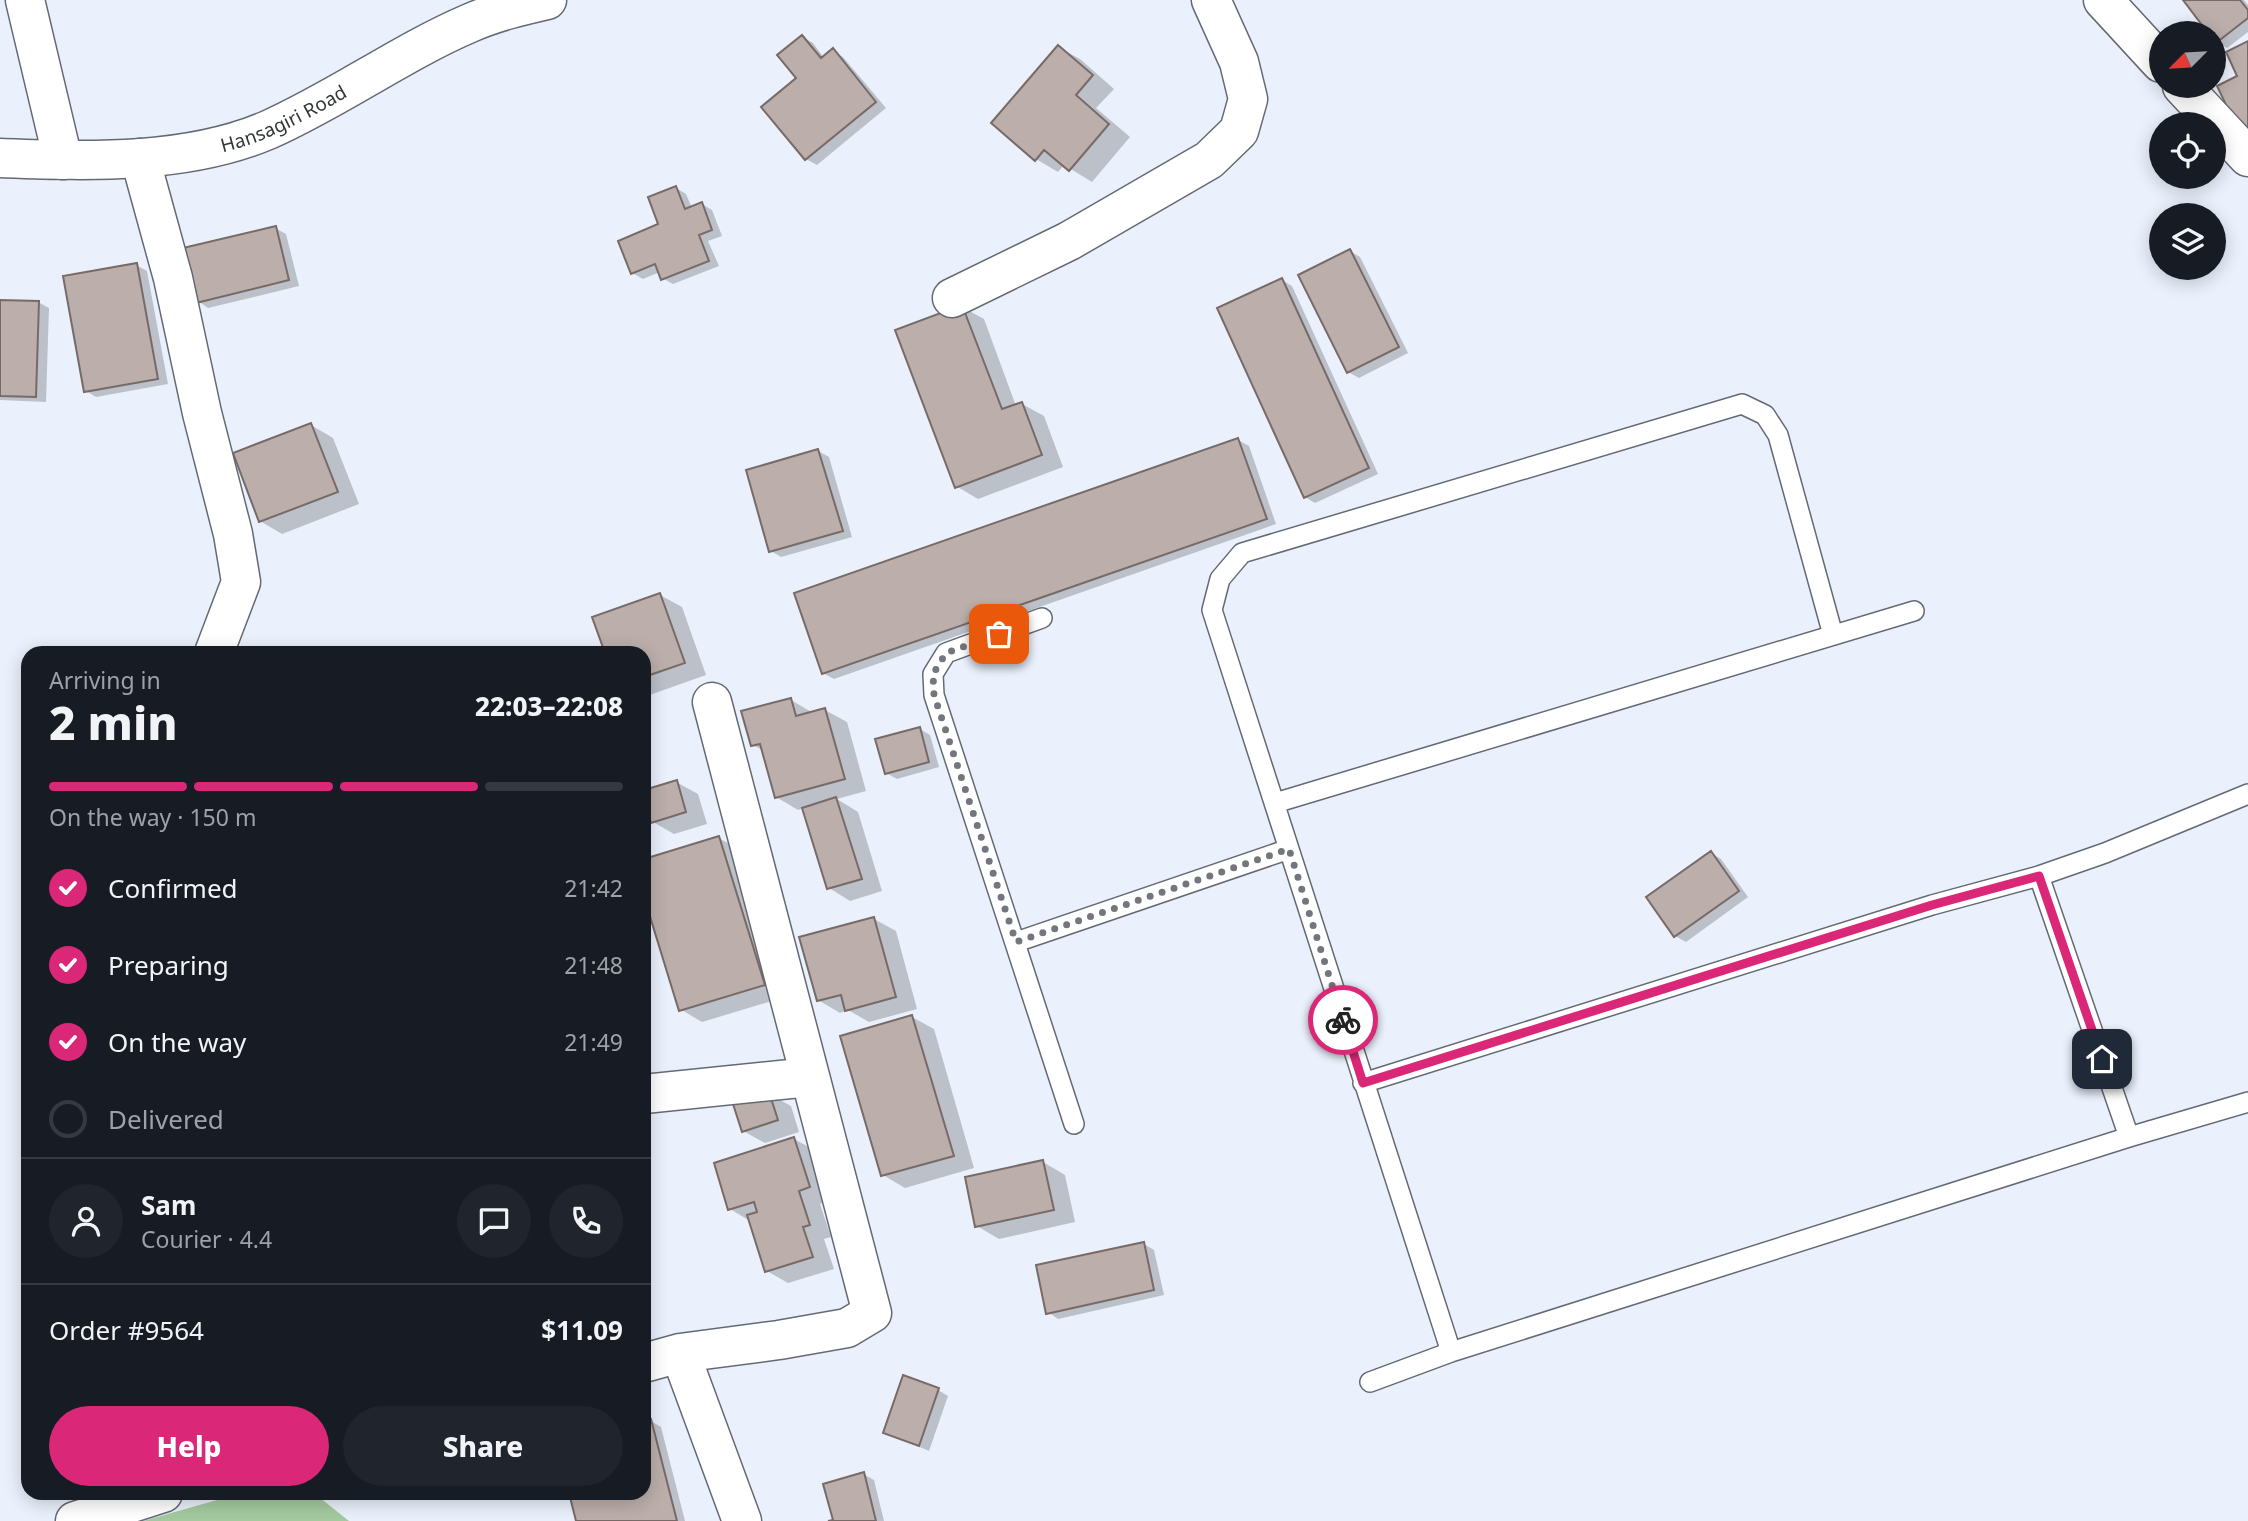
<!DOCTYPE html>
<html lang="en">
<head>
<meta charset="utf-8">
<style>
  body { margin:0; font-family:"Noto Sans",sans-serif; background:#20242c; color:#f1f3f6; height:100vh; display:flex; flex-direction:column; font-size:26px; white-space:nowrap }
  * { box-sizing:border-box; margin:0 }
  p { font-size:23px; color:#9ea1a6 }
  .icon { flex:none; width:38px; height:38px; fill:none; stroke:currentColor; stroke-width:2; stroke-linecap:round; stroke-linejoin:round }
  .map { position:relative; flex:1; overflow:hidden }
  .sheet { position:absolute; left:21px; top:646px; width:630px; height:854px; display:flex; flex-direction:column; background:#171b24; border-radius:21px; box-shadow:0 4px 18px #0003 }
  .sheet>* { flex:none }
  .needle { width:46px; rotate:246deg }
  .buttons { position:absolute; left:2149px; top:21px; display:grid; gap:14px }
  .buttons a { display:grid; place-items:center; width:77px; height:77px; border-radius:50%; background:#171b24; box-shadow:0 4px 18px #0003; font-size:35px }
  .pin { position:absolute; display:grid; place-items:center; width:60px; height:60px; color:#fff; margin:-30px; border-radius:14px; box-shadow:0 4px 10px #0006 }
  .courier { position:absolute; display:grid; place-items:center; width:70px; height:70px; margin:-35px; border:5px solid #db2777; border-radius:50%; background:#fff; color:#222; box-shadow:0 2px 9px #0007 }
  .headline em { font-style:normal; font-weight:800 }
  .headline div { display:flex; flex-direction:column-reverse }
  .headline { display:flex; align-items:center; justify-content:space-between; height:119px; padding:0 28px }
  h1 { font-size:46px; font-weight:800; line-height:52px }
  .bar { display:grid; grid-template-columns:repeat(4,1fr); gap:10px 7px; align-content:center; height:84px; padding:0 28px }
  .bar i { height:9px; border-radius:5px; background:#363941 }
  .bar .current { background:#db2777 }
  .bar p { grid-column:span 4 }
  .line { display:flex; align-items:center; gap:18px; padding:0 28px; border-top:2px solid #363941 }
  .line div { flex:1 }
  .round { display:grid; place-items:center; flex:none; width:74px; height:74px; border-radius:37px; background:#20242c }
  ol { padding:0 28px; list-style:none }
  li { display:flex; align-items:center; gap:21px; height:77px }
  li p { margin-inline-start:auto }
  li .icon { padding:7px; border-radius:50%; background:#db2777; color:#fff; stroke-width:4 }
  li:last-child { color:#9ea1a6 }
  li i { width:38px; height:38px; border:4px solid #363941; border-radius:50% }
  .cta { display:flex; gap:14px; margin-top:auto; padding:14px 28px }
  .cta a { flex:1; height:80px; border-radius:42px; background:#db2777; color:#fff; font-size:28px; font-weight:800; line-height:80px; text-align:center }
  .cta a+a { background:#20242c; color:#f1f3f6 }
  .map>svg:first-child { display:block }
  .green { fill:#a4caa0 }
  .shadow { fill:#0003 }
  .building { fill:#bcafab; stroke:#776a67; stroke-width:2 }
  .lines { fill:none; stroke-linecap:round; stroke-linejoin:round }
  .lane-casing { stroke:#646a73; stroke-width:22 }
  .street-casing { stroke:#646a73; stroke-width:41 }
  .secondary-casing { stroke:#646a73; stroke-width:41 }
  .lane { stroke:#fff; stroke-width:19 }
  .street { stroke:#fff; stroke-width:38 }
  .secondary { stroke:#fff; stroke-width:38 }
  .done { stroke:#72777d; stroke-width:7; stroke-dasharray:0 12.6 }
  .route { stroke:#db2777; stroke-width:9 }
  .labels { text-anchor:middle; stroke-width:7; stroke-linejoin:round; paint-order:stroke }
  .street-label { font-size:19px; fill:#323539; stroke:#fff }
</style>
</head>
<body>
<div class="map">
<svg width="2248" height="1521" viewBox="0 0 2248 1521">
  <rect width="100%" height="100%" fill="#eaf1fc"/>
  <path class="green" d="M260,1493H314L349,1521H143L217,1500Z"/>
  <path class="shadow" d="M2185,0H2244L2248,5V32L2227,48L2217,42L2214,33H2210Z
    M802,37L813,43L824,58L833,51L843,57L886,108L817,165L806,159L799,79Z
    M1058,47L1080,59L1114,89L1096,108L1130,137L1092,182L1064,165L1058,172L1036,159Z
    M676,188L686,194L692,208L702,204L712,210L722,236L708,241L719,266L673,284L662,278L660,272L643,279L632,273L661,225Z
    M275,228L286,234L299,286L208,308L198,301Z
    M1350,251L1360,257L1408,353L1359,378L1348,372Z
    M136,265L147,271L168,384L96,397L86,391Z
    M1282,280L1292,286L1378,474L1315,503L1305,497Z
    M0,301L38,302L49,308L46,402L0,400Z
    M962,307L984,319L1016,406L1022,404L1044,416L1063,467L978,499L956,486Z
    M311,425L333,438L359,504L282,534L260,521Z
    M1238,440L1249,446L1276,524L834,679L823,673Z
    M818,451L829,457L852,537L781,557L771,551Z
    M660,595L682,607L706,675L644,697V653Z
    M791,700L813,713L825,710L847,722L866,791L837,799L858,812L882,891L850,901L829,888L804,808L798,810L776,797L764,751L753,745Z
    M920,729L930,735L939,767L897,779L886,773Z
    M676,782L698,794L707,824L674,834L653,822L644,792Z
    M719,838L741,851L785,997L702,1022L680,1009L644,891V861Z
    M1711,853L1721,859L1748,897L1686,942L1675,936L1649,897Z
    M874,919L896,931L917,1009L869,1022L848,1010L840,1013L818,1000Z
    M912,1017L934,1029L974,1168L905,1188L883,1175Z
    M769,1094L791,1106L799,1132L765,1143L743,1131Z
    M794,1139L816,1151L831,1199L820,1204L831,1237L824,1239L834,1269L788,1283L767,1271L750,1221L730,1209Z
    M1043,1162L1065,1175L1075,1222L999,1239L977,1226Z
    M1144,1244L1154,1250L1164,1295L1058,1319L1048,1312Z
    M938,1390L948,1396L929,1451L885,1432Z
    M651,1421L661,1427L685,1521H578L570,1493H644V1423Z
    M863,1474L874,1480L884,1521H835Z"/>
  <path class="building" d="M2183,0H2240L2248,10V18L2216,43L2214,33H2208Z
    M802,35L821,58L833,48L876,102L805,160L761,107L796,78L777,55Z
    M2248,41V128L2239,132L2217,86L2237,76L2226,52Z
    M1058,45L1093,75L1076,95L1109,124L1069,171L1044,150L1035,161L991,123Z
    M676,186L685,209L702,202L712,230L699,235L709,261L661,280L655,264L631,274L618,241L658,224L648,197Z
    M276,226L289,280L196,303L183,248Z
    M1350,249L1399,347L1347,373L1298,275Z
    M137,263L158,379L84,392L63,276Z
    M1282,278L1369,468L1304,498L1217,308Z
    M0,300L39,301L36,397L0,396Z
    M962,305L1002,409L1022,402L1042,455L955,488L895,330Z
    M311,423L338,492L259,522L233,453Z
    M1238,438L1267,519L822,674L794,593Z
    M818,449L843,531L769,552L746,470Z
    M660,593L685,663L644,677V653H605L592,617Z
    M791,698L796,716L825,708L845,779L775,798L760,744L751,746L741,711Z
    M920,727L929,762L885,774L875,739Z
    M677,780L686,812L651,823L644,801V790Z
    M836,797L862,879L827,889L802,808Z
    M719,836L765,985L679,1011L644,897V859Z
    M1711,851L1739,891L1674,937L1646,897Z
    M874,917L896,997L845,1011L841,995L817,1001L799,937Z
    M912,1015L954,1156L881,1176L840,1036Z
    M769,1092L778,1120L742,1132L733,1104Z
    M794,1137L810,1187L799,1191L810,1225L803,1227L813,1257L765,1272L747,1215L757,1212L754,1202L728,1210L714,1163Z
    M1043,1160L1054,1210L975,1227L965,1177Z
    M1144,1242L1154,1290L1046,1314L1036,1265Z
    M903,1375L939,1388L919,1446L883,1433Z
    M651,1419L677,1521H576L569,1493H644V1421Z
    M864,1472L876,1521H828L833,1520L823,1484Z"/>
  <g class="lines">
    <g class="lane-casing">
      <path id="lane" d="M1042,618L946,653L933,674L934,695L1074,1124
        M1275,803L1914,611
        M2039,876L2129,1137
        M1016,942L1289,849
        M1363,1083L1932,905L2039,876L2105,853L2248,794
        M1451,1352L1212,610L1220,579L1242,553L1742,404L1765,415L1778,435L1833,635
        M1370,1382L1451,1352L2129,1137L2248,1102"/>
    </g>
    <g class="street-casing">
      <path id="street" d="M25,0L63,160
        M2103,0L2161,63
        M2182,86L2248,157
        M140,158L173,278L202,413L233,534L241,582L214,653
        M952,298L1069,241L1209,160L1239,131L1248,99L1239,62L1211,0
        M644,1094L810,1077
        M680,1353L742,1521
        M644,1363L680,1353L779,1340L847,1328L872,1313L712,702
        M75,1521L163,1493"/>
    </g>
    <g class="secondary-casing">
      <g id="secondary">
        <path id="s1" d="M0,158C88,161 186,165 268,130C338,99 400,53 470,23C495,12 521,6 547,0"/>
      </g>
    </g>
    <use href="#lane" class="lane"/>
    <use href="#street" class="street"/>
    <use href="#secondary" class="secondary"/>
  </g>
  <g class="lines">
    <path class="done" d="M999,634L946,653L933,674L934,695L1016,942L1289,849L1343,1020"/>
    <path class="route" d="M1343,1020L1363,1083L1932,905L2039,876L2102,1059"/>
  </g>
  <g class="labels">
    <g class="street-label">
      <text dy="7" stroke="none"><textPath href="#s1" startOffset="290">Hansagiri Road</textPath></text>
    </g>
  </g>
</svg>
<div class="buttons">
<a><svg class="needle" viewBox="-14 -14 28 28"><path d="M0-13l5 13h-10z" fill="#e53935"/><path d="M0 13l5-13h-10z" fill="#9ea1a6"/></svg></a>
<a><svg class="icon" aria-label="locate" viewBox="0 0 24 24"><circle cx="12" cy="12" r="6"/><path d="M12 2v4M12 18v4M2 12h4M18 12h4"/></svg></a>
<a><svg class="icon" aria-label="layers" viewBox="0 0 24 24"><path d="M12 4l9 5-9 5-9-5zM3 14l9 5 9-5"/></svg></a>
</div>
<div class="pin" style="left:999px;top:634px;background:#ea580c"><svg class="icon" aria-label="bag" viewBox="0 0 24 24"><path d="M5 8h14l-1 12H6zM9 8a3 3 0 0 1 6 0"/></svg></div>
<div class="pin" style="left:2102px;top:1059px;background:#1f2937"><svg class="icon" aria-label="home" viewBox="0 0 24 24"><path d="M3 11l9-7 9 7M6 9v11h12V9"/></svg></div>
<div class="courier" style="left:1343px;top:1020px"><svg class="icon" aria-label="bike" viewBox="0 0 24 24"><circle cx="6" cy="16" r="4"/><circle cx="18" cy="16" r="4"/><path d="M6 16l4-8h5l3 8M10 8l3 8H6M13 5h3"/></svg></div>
<section class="sheet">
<div class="headline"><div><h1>2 min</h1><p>Arriving in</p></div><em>22:03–22:08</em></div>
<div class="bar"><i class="current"></i><i class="current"></i><i class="current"></i><i></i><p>On the way · 150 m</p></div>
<ol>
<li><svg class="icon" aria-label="check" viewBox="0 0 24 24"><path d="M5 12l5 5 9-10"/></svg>Confirmed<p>21:42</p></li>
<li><svg class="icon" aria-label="check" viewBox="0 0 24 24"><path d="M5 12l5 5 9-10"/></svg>Preparing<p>21:48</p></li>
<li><svg class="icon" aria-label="check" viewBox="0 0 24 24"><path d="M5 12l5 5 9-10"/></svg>On the way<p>21:49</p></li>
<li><i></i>Delivered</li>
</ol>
<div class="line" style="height:126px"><a class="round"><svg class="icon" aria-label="person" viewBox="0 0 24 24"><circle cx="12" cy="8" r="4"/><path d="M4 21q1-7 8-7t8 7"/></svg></a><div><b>Sam</b><p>Courier · 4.4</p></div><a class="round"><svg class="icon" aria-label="chat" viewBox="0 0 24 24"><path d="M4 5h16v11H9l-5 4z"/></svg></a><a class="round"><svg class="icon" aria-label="phone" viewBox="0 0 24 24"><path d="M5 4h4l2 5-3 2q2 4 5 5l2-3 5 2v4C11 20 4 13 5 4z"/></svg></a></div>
<div class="line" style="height:91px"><div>Order #9564</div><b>$11.09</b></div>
<div class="cta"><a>Help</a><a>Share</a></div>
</section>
</div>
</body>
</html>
